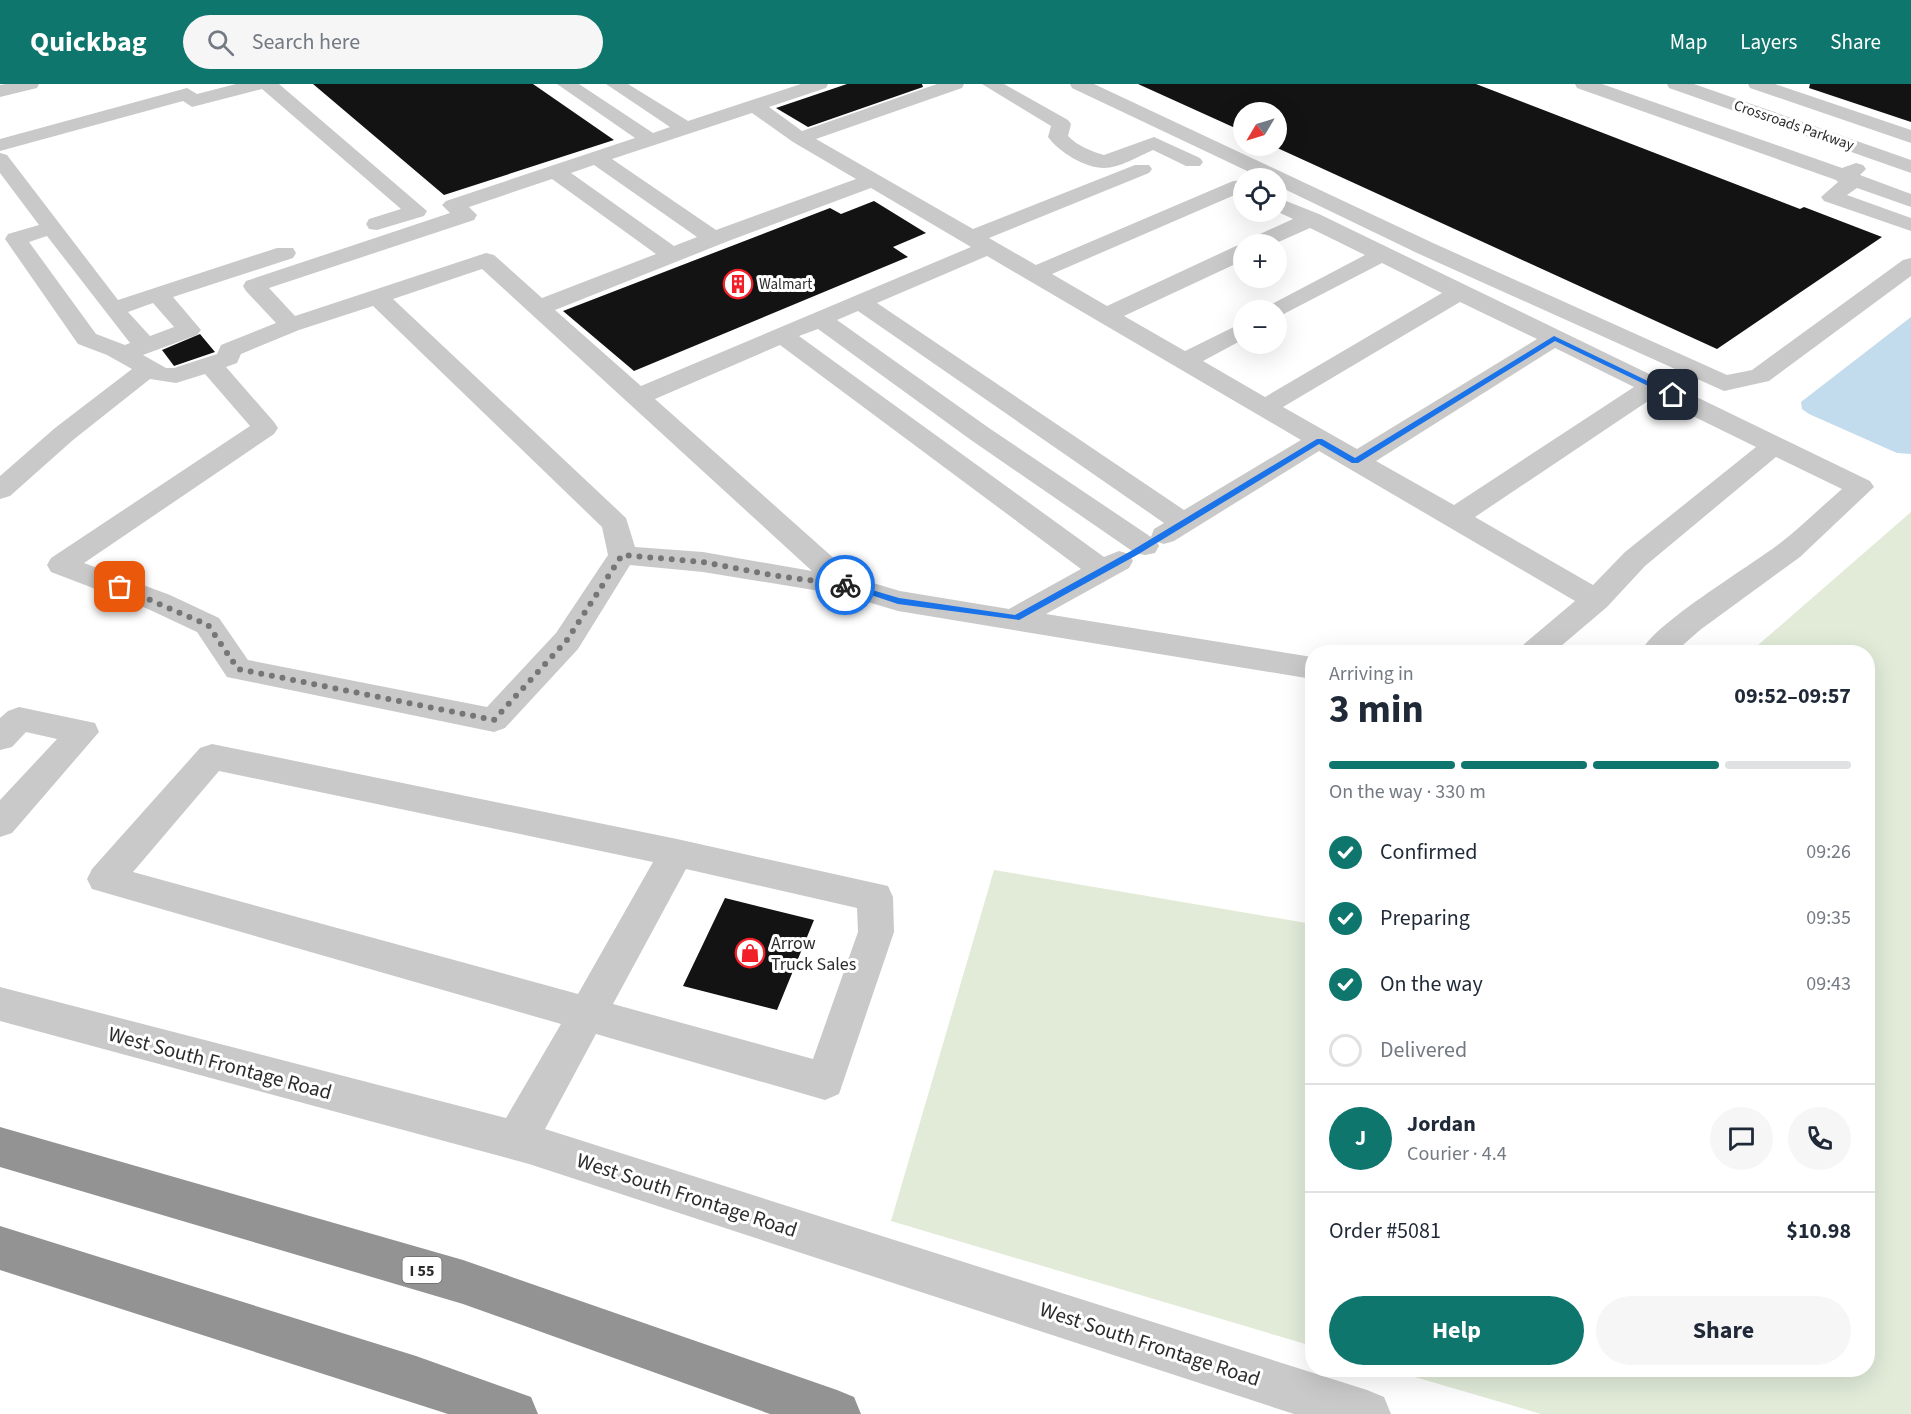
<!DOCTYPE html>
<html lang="en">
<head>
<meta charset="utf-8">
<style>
  body { margin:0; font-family:"Source Sans 3",sans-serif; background:#f6f6f7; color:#1f2937; height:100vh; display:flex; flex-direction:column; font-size:22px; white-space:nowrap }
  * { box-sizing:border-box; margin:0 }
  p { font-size:20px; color:#747a83 }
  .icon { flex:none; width:33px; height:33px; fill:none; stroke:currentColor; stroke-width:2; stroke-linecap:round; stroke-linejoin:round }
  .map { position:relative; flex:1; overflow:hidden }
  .details { position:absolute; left:1305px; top:561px; width:570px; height:732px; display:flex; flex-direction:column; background:#fff; border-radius:24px; box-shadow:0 6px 24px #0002 }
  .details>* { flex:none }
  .needle { width:39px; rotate:232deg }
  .buttons { position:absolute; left:1233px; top:18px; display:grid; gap:12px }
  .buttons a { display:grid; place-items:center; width:54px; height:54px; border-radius:50%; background:#fff; box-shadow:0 6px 24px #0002; font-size:30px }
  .pin { position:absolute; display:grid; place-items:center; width:51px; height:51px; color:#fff; margin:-26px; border-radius:12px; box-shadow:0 3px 9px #0006 }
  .courier { position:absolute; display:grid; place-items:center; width:60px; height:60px; margin:-30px; border:4px solid #1a73e8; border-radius:50%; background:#fff; color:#222; box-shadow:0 2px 8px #0007 }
  .head em { font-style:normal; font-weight:700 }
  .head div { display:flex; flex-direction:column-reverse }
  .head { display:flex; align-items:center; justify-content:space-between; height:102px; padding:0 24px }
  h1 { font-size:39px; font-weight:700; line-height:45px }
  .bar { display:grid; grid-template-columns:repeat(4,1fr); gap:9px 6px; align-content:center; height:72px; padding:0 24px }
  .bar i { height:8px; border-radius:4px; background:#e0e1e3 }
  .bar .current { background:#0f766e }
  .bar p { grid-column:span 4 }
  .line { display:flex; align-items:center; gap:15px; padding:0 24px; border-top:2px solid #e0e1e3 }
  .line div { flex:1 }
  .round { display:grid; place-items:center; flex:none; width:63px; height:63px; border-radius:32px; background:#f6f6f7 }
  ol { padding:0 24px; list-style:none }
  li { display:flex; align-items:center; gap:18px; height:66px }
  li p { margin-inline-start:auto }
  li .icon { padding:6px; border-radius:50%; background:#0f766e; color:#fff; stroke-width:4 }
  li:last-child { color:#747a83 }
  li i { width:33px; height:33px; border:3px solid #e0e1e3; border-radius:50% }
  .button { display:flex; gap:12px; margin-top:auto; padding:12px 24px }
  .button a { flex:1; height:69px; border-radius:36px; background:#0f766e; color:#fff; font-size:24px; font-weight:700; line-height:69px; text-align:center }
  .button a+a { background:#f6f6f7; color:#1f2937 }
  header { display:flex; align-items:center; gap:36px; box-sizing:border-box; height:84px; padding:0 30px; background:#0f766e; color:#fff }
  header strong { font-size:28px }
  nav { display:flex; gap:33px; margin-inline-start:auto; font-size:21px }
  .search { width:420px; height:54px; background:#f6f6f7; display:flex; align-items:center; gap:15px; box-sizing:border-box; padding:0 21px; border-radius:33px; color:#747a83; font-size:22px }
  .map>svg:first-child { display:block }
  .green { fill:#e1ebd8 }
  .water { fill:#c2dbed }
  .building { fill:#131313 }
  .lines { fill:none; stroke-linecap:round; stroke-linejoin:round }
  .minor { fill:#c9c9c9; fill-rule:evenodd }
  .highway { fill:#939393; fill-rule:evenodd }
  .route { fill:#1a73e8 }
  .done { stroke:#767676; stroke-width:6; stroke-dasharray:0 10.8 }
  .labels { text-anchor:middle; stroke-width:6; stroke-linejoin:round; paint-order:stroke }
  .far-street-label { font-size:15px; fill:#2c2c2c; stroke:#fff }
  .far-poi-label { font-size:15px; fill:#2c2c2c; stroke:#fff; text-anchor:start }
  .shield { fill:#fff; stroke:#6b6b6b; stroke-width:1.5 }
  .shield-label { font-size:16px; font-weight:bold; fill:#2c2c2c }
  .poi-label { font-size:18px; fill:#2c2c2c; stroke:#fff; text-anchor:start }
  .near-street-label { font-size:21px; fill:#2c2c2c; stroke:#fff }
</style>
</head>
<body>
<header>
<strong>Quickbag</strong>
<div class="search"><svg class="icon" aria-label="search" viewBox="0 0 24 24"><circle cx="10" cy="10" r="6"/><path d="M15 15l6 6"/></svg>Search here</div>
<nav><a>Map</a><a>Layers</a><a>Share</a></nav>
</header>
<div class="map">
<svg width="1911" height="1330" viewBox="0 0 1911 1330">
  <rect width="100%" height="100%" fill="#fff"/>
  <path class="green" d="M1911,428V1330H1541L1391,1286H1868V568H1750Z
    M994,786L1312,840V1262L891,1137Z"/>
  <path class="water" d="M1911,233V370L1897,369L1809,330L1802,325L1801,318Z"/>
  <path class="building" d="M313,0H533L614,56L444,111Z
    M847,0H922L923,3L808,43L776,24Z
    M1138,0H1476L1800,125L1804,123L1882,153L1717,265L1273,62H1276V28H1244V48Z
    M1810,0H1911V38L1809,4Z
    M874,117L926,149L893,163L908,173L634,287L563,227L830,124L841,130Z
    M200,250L215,268L174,282L162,266Z
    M725,814L814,836L777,926L683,902Z"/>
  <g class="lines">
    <path class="minor" d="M6,0H39L37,4L0,13V1Z
      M236,0H279L427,127L424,132L377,146L369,145L366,140L369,135L401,125L262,5L192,23L183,17L0,67V55L187,4L197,10Z
      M557,0H579L653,49L670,43L606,0H628L688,37L801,0H828L826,4L769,23L802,47L937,0H964L962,4L816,55L973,145L1135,81H1149L1152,85L1149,89L989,154L1036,181L1233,97L1244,96V107L1052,190L1107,222L1236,162L1244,160H1245L1244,176L1124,232L1185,267L1244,238V255L1203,277L1265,313L1442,209L1382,179L1276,234V226H1265L1268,222L1365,171L1310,144L1274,160H1246L1249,155L1293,135L1276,127V113L1319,130L1870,397L1874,403L1800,473L1700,546L1675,568H1641C1653,540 1749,483 1779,460C1801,443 1821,423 1842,405L1776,373L1645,482L1607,523L1554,568H1520L1524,560L1575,517L1319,367L1174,457L1164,460L1157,458L1159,462L1155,469L1145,471L1135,469L971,356L818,245L799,252L1104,473L1119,467L1129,470L1133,477L1129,484L1046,530L1312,573V595L898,527L844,511L703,488L630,481L578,565L505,644L494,648L227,593L197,548L148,525L51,488L47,481L51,474L250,342L205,290L176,299L150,295L73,356L10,412L0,415V392L55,344L132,285L107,271L78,260L5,155L8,150L39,141L0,89V69L7,71L118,216L277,164H293L296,169L293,174L173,213L201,246L197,251L143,271L166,284H174L217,270L221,261L276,239L246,207L243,202L246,197L450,129L442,121L446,117L635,54ZM752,29L793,58L856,95L716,146L612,75ZM594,81L697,153L674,162L571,89ZM552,95L656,170L542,214L494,171L486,169L295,232L269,204L474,136L477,131L469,123ZM871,104L971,163L641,302L555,226L731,156ZM47,152L130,259L125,261L96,250L29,158ZM987,172L1301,356L1184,426L877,219ZM482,185L812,487L703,468L635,463L626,434L393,215ZM1460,218L1537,255L1357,365L1283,323ZM153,219L174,243L150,252L128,228ZM373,222L602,443L608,471L556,549L487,623L248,576L219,534L170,511L84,479L274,350L278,344L274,338L226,283L237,279L241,270L299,246ZM858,227L1164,439L1154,445L1151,453L989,344L837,236ZM780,261L1081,485L1009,525L900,507L856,494L655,315ZM1555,264L1634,303L1454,421L1376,377ZM1654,313L1756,363L1625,468L1593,501L1475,433Z
      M982,0H1004L1068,36L1071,40L1068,52C1078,62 1090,67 1104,71L1154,53L1200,74L1203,78L1200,82H1186L1153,66C1139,72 1120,84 1104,84C1085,84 1059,68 1048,53L1051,42Z
      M1070,0H1094L1433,159L1727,291L1752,286L1903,176L1911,174V192L1769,297L1724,307L1417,169L1276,101V94H1262L1072,4Z
      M1575,0H1602L1842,84L1856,79L1863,81L1866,85L1860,91L1911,110V123L1857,104L1847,111L1911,134V147L1824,117L1821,113L1838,98L1836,96L1577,4Z
      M1667,0H1694L1911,76V89L1669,4Z
      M1748,0H1775L1911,46V59L1750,4Z
      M19,623L95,639L99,648L12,749L0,753V716L57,655L26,648L12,663L0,666V634L8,627Z
      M212,660L677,755L888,802L893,813L894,848L839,1010L825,1016L596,950L545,1045L1367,1306L1384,1313L1391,1330H1294L529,1080L0,937V903L506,1034L561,940L92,805L87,795L92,785L200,664ZM219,687L653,778L578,910L133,788ZM686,785L857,824L858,848L813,975L613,920Z"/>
    <path class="highway" d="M0,1043L463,1176L837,1306L854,1313L861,1330H770L463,1220L0,1083Z
      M0,1142L416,1272L531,1313L538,1330H448L0,1186Z"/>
  </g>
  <path class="route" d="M1554,252L1677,311L1671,313L1555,257L1358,379H1352L1319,360L1137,471L1019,536L898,520L841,501L845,498L899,514L1015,531L1131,467L1317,355H1322L1355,374Z"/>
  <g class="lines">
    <path class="done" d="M120,503L208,541L238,585L494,636L567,556L622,471L703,478L771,491L845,501"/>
  </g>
  <defs>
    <g id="building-ring" transform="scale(1.5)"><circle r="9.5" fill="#fff" stroke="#f11f28" stroke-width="1.5"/><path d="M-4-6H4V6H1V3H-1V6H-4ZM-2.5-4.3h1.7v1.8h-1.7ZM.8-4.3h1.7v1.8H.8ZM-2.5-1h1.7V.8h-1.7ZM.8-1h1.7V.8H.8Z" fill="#f11f28"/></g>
    <g id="shop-ring" transform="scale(1.5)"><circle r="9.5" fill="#fff" stroke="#f11f28" stroke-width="1.5"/><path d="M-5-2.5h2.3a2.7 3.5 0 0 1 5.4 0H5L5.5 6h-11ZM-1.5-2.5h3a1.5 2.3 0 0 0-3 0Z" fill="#f11f28"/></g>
  </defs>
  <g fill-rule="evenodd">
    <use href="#building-ring" x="738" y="200"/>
    <use href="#shop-ring" x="750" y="869"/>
  </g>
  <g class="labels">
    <g class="far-street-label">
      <text transform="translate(1794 41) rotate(19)" y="5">Crossroads Parkway</text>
    </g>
    <g class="far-poi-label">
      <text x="759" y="205">Walmart</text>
    </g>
    <rect class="shield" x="402.5" y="1173" width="39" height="26" rx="4.5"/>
    <g class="shield-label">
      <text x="422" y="1192">I 55</text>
    </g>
    <g class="poi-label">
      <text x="771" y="865">Arrow<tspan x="771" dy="21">Truck Sales</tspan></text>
    </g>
    <g class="near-street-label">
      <text transform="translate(220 979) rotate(15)" y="7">West South Frontage Road</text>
      <text transform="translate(687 1111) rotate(18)" y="7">West South Frontage Road</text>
      <text transform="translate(1150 1260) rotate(18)" y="7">West South Frontage Road</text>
    </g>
  </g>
</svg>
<div class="buttons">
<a><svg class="needle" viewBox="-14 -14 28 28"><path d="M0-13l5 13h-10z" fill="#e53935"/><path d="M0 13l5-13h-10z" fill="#747a83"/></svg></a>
<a><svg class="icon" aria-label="locate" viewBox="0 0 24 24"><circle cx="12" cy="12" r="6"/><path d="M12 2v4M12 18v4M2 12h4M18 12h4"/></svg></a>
<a>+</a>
<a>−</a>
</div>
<div class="pin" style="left:120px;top:503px;background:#ea580c"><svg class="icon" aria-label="bag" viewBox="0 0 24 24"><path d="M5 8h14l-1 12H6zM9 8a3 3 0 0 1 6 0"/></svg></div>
<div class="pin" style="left:1673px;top:311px;background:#1f2937"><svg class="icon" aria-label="home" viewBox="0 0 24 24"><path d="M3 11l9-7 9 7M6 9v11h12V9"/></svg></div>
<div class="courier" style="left:845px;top:501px"><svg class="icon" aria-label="bike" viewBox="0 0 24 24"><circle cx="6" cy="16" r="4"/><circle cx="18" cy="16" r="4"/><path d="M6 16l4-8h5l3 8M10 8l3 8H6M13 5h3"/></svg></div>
<section class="details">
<div class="head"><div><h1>3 min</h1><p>Arriving in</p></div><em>09:52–09:57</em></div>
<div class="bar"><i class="current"></i><i class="current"></i><i class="current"></i><i></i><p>On the way · 330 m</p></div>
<ol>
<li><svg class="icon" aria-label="check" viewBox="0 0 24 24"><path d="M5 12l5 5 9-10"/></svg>Confirmed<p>09:26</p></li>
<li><svg class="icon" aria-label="check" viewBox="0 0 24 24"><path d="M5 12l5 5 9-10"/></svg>Preparing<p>09:35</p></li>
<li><svg class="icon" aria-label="check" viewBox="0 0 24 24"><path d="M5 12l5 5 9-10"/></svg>On the way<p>09:43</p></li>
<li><i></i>Delivered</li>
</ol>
<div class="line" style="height:108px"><b class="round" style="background:#0f766e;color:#fff">J</b><div><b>Jordan</b><p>Courier · 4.4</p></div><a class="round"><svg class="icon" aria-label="chat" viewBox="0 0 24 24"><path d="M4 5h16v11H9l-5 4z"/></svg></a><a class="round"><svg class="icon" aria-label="phone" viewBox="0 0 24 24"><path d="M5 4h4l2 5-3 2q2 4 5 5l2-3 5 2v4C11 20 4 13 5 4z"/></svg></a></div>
<div class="line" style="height:78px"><div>Order #5081</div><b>$10.98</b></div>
<div class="button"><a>Help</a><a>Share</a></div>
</section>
</div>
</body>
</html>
